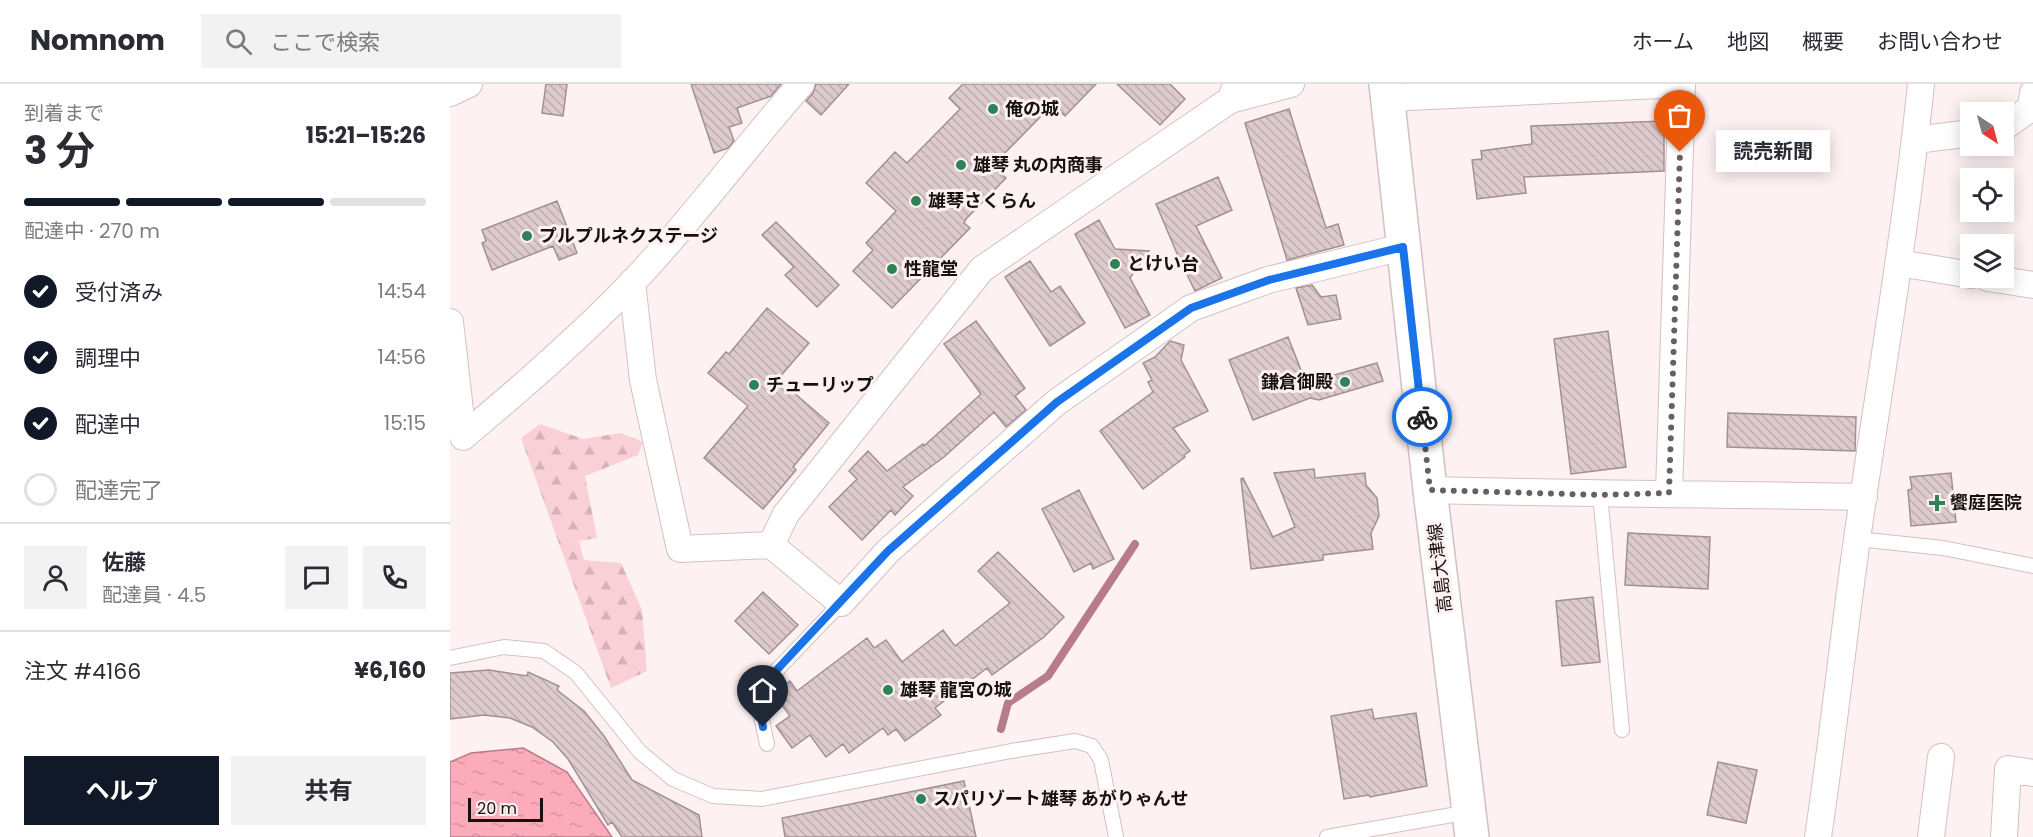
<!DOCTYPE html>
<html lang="ja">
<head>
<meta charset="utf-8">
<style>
  body { margin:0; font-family:Poppins,"Noto Sans JP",sans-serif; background:#f2f2f3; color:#2b2b33; height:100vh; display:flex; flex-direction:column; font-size:22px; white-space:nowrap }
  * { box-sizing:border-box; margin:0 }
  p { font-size:20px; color:#7c7c81 }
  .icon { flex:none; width:33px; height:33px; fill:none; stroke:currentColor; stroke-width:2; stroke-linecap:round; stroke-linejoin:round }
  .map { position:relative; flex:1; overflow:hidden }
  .sheet { display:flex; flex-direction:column; background:#fff; width:450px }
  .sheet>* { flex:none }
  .needle { width:39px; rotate:144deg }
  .controls { position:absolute; left:1510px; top:18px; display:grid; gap:12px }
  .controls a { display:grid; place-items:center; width:54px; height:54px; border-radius:0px; background:#fff; box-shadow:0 3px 15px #0003; font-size:30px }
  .scale { position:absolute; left:18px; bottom:15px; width:75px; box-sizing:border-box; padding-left:6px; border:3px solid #161011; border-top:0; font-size:16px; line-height:21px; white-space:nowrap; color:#161011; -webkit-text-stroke:4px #fdf1f2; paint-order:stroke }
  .pin { position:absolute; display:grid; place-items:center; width:51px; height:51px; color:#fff; margin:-62px -26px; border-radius:50% 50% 50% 0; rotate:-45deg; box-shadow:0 0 6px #0007 }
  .pin .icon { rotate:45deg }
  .courier { position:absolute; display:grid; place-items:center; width:60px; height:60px; margin:-30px; border:4px solid #1a73e8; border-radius:50%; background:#fff; color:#222; box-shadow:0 2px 8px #0007 }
  .bubble { position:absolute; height:42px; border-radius:0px; background:#fff; box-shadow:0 3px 15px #0003; font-size:20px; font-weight:700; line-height:42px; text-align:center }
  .head em { font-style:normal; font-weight:700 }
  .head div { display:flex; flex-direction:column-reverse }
  .head { display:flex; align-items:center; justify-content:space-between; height:102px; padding:0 24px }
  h1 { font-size:39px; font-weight:700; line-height:45px }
  .bar { display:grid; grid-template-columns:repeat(4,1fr); gap:9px 6px; align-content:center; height:72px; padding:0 24px }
  .bar i { height:8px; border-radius:4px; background:#e1e1e2 }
  .bar .selected { background:#111827 }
  .bar p { grid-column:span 4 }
  .line { display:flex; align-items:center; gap:15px; padding:0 24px; border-top:2px solid #e1e1e2 }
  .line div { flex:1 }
  .round { display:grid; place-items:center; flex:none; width:63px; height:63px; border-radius:0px; background:#f2f2f3 }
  ol { padding:0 24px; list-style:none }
  li { display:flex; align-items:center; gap:18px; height:66px }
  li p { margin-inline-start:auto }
  li .icon { padding:6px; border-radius:50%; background:#111827; color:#fff; stroke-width:4 }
  li:last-child { color:#7c7c81 }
  li i { width:33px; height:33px; border:3px solid #e1e1e2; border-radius:50% }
  .primary-button { display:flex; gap:12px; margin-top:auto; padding:12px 24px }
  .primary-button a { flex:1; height:69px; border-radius:0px; background:#111827; color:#fff; font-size:24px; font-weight:700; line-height:69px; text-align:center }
  .primary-button a+a { background:#f2f2f3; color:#2b2b33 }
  header { display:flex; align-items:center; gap:36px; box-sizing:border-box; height:84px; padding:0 30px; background:#fff; border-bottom:2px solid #e1e1e2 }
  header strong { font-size:28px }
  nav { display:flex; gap:33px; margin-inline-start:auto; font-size:21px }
  .search { width:420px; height:54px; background:#f2f2f3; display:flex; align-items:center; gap:15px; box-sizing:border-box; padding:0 21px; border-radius:0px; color:#7c7c81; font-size:22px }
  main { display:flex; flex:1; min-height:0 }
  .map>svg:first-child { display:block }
  .forest { fill:url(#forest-firs) }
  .water { fill:url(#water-ripples); stroke:#b77c88; stroke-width:1.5 }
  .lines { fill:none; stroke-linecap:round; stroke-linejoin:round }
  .stream { stroke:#b77c88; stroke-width:8 }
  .building { fill:url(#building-back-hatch); stroke:#a29093; stroke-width:1.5 }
  .lane-casing { stroke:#d3c0c3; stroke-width:16 }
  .street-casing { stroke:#d3c0c3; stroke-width:28 }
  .secondary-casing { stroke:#d3c0c3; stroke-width:36 }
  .lane { stroke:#fff; stroke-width:14 }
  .street { stroke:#fff; stroke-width:26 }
  .secondary { stroke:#fff; stroke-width:33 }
  .done { stroke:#675f60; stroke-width:6; stroke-dasharray:0 10.8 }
  .route { stroke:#1a73e8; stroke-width:8 }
  .poi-dot { fill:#2d8357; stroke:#fdf1f2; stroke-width:2 }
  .labels { text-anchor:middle; stroke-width:6; stroke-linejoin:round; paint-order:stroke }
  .poi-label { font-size:18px; font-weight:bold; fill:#161011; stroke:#fdf1f2; text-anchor:start }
  .street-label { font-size:18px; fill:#161011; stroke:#fdf1f2 }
</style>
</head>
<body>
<header>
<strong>Nomnom</strong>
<div class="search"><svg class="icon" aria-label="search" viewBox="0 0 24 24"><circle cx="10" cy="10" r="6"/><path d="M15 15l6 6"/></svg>ここで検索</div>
<nav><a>ホーム</a><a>地図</a><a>概要</a><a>お問い合わせ</a></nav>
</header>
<main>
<section class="sheet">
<div class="head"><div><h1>3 分</h1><p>到着まで</p></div><em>15:21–15:26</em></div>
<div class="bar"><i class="selected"></i><i class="selected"></i><i class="selected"></i><i></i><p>配達中 · 270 m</p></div>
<ol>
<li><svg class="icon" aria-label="check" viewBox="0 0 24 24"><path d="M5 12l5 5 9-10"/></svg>受付済み<p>14:54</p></li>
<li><svg class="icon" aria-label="check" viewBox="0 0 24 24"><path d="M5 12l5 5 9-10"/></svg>調理中<p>14:56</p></li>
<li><svg class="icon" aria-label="check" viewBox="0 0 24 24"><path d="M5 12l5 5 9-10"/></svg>配達中<p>15:15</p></li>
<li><i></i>配達完了</li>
</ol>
<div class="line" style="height:108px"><a class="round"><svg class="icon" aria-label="person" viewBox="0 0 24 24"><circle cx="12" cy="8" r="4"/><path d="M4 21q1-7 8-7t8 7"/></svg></a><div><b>佐藤</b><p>配達員 · 4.5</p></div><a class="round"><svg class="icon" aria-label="chat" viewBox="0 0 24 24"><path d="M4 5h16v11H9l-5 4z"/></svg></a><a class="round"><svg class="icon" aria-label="phone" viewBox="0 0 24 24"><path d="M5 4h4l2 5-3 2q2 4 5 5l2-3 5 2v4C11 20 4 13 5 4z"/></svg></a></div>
<div class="line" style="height:78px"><div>注文 #4166</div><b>¥6,160</b></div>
<div class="primary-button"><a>ヘルプ</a><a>共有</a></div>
</section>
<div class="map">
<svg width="1583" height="753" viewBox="0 0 1583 753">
  <defs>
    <pattern id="forest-firs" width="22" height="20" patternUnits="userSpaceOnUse" patternTransform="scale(1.5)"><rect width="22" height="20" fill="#fad0d7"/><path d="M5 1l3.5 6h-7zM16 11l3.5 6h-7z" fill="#d6b2b8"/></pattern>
    <pattern id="water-ripples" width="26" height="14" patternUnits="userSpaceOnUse" patternTransform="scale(1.5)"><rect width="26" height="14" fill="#fcabbb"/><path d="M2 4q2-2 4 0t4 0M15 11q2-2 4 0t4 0" fill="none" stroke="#d792a0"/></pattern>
    <pattern id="building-back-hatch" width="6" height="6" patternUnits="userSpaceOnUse" patternTransform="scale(1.5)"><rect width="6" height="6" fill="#ddcacd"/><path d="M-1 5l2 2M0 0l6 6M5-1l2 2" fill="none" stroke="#bdacaf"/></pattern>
  </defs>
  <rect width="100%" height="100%" fill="#fdf1f2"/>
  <path class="forest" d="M90,340L133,355L171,349L193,358L188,371L135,392L147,454L129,457L134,476L171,479L192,526L197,587L161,604L71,354Z"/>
  <path class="water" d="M73,664L117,688L162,753H0V678L21,669Z"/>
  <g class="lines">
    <path class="stream" d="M551,645L558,619L598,592L685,460"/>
  </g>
  <path class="building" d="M96,0H117L113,32L92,29Z
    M241,0H331L321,12L287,24L292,39L279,43L284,57L278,64L264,69Z
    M366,0H399L371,31L356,17L363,9Z
    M513,0H646L615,32L603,20L543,81L556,94L516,135L514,139L520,144L442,224L403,187L423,166L416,159L446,127L416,99L445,68L457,79L510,25L499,14Z
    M667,0H720L735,15L710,41Z
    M839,25L876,144L888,140L894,161L837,176L795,39Z
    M1214,37V87L1074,93L1076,109L1027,115L1022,76L1032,75L1031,67L1082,60L1081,42Z
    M768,93L782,126L746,142L772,194L745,207L728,172L706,120Z
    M107,117L127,169L109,176L103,162L42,186L32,159L36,157L32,146Z
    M649,136L665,165L699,167L680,194L700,231L675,244L625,150Z
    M326,138L389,201L367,223L335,191L344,183L312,151Z
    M580,177L601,208L610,202L635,239L600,262L555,193Z
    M862,201L871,213L886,211L891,235L858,241L846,204Z
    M317,224L359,259L328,295L379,339L343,383L346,386L313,425L254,374L298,322L258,289L276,268L279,270Z
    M526,237L575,304L565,312L576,326L556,343L544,328L494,373L453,403L463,412L445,431L441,426L412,456L379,423L407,395L399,387L418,367L437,387L473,360L474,362L531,310L494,260Z
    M1158,247L1176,383L1121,390L1104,255Z
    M838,253L856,299L927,279L933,297L869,316L860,314L803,336L779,276Z
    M720,257L734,261L731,276L758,327L723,344L740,367L734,371L735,373L693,405L650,347L703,308L698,298L702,296L693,279L705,273Z
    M1278,329L1406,333L1405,367L1277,363Z
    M864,385L865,394L915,389L916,401L927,414L929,432L921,449L923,465L873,471V476L801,485L791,395L793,394L823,453L845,443L824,389Z
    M1501,389L1506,438L1461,442L1458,406L1462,405L1460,393Z
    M629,406L664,475L643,485L641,479L624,488L592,425Z
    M1178,449L1260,453L1258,505L1175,501Z
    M548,468L614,533L594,553L542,591L537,584L485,624L491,631L455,657L446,645L438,651L433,644L399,669L393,660L376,673L360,651L342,664L326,642L340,632L323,609L340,597L347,607L417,554L424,564L436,556L452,578L493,546L505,562L560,519L528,487Z
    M313,508L348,541L319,570L285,537Z
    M1143,513L1150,578L1112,582L1106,517Z
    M39,586L77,592L78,588L109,602L107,606L134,627L154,652L182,696L249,731L252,753H172L162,738L158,741L118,675L103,658L82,643L60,634L34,631L0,635V589Z
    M922,625L924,635L966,629L977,702L920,713L919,711L894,715L881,632Z
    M1268,678L1307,686L1296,739L1257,731Z
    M514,697L526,753H335L332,734Z"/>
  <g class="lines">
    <g class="lane-casing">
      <path id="lane" d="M1150,410L1172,646
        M1407,455L1493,464L1583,482
        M0,574L54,563L94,567L126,589L190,668L223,695L263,712L312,715L561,667L625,657L642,662L651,676L666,753
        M317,660L306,608L391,519
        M877,753L1019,728"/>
    </g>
    <g class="street-casing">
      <path id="street" d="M787,0L780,16L532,185L336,430L321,461L391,519L438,467L607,318L741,224L818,196L953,163
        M0,9L19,0
        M938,14L1231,0
        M780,16L841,0
        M1554,43L1581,24L1583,9
        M1466,56L1521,49
        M1449,179L1521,191
        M1538,194L1583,201
        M182,198L193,296L230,465L321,461
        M0,238L13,353C71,304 129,254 182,199C242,136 294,65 351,0
        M980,406C1125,410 1270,410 1414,413
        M1219,409L1232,0
        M1368,753C1383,654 1393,554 1407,455C1429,303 1455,153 1471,0
        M1481,753L1491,673
        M1554,753L1558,685L1583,689"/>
    </g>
    <g class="secondary-casing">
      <path id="secondary" d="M936,0L980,406L1022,753"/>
    </g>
    <use href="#lane" class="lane"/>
    <use href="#street" class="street"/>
    <use href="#secondary" class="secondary"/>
  </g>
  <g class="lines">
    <path class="done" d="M972,333L980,406L1150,411L1219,409L1230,68"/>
    <path class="route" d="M313,643L306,608L438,467L607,318L741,224L819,196L953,163L972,333"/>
  </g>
  <g class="poi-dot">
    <circle cx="543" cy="25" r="6"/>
    <circle cx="511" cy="81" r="6"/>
    <circle cx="466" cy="117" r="6"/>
    <circle cx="77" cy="152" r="6"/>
    <circle cx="665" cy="180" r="6"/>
    <circle cx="442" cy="185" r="6"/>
    <circle cx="895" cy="298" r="6"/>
    <circle cx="304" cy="301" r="6"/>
    <path d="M1484 410h6v6h6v6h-6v6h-6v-6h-6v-6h6z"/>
    <circle cx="438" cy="606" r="6"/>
    <circle cx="471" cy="715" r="6"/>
  </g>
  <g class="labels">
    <g class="poi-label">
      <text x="555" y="31">俺の城</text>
      <text x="523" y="87">雄琴 丸の内商事</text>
      <text x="478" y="123">雄琴さくらん</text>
      <text x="89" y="158">プルプルネクステージ</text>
      <text x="677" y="186">とけい台</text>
      <text x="454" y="191">性龍堂</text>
      <text x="883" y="304" text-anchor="end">鎌倉御殿</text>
      <text x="316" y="307">チューリップ</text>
      <text x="1500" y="425">饗庭医院</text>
      <text x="450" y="612">雄琴 龍宮の城</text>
      <text x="483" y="721">スパリゾート雄琴 あがりゃんせ</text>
    </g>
    <g class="street-label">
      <text transform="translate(990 484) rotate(-97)" y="6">高島大津線</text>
    </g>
  </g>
</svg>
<div class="controls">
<a><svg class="needle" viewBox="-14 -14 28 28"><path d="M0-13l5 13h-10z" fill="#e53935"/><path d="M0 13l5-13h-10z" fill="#7c7c81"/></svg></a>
<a><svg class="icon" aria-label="locate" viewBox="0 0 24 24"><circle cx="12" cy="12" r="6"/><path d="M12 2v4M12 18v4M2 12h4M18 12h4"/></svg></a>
<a><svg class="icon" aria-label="layers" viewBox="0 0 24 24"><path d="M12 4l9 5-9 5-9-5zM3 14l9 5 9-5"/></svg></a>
</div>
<div class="scale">20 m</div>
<div class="pin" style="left:1230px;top:68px;background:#ea580c"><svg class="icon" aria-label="bag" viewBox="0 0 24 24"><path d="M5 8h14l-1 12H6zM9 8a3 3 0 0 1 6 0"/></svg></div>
<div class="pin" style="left:313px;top:643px;background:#1f2937"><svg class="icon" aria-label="home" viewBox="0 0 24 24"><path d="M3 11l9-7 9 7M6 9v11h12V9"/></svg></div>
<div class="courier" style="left:972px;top:333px"><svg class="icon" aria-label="bike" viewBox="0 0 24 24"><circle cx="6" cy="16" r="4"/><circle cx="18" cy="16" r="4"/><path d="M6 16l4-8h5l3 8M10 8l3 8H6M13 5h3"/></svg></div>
<div class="bubble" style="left:1266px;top:46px;width:114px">読売新聞</div>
</div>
</main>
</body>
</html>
